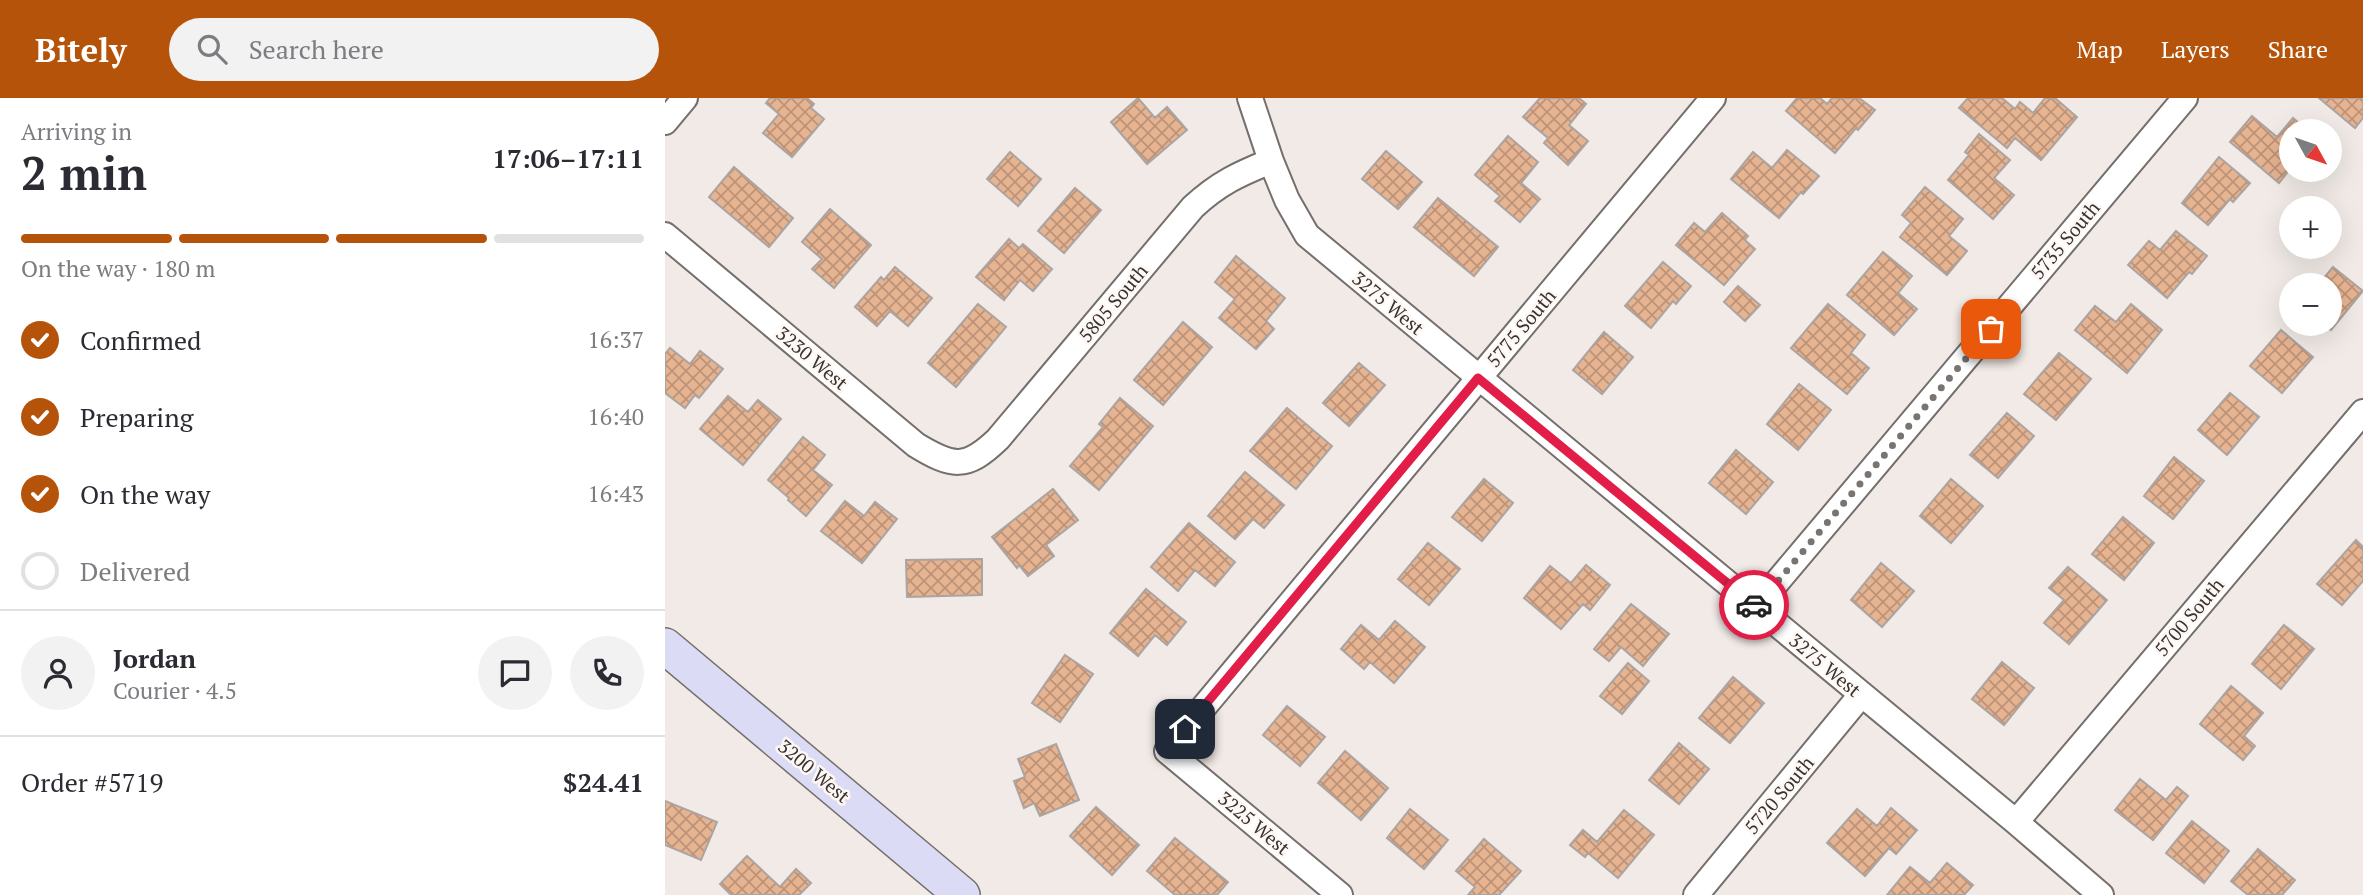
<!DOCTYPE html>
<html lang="en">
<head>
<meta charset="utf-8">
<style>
  body { margin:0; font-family:"PT Serif",serif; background:#f2f2f3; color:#2b2b33; height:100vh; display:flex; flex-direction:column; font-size:26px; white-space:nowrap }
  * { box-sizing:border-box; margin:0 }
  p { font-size:23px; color:#7c7c81 }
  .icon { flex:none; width:38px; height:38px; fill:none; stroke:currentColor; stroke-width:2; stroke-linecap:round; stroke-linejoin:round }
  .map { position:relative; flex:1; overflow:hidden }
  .sheet { display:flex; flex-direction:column; background:#fff; width:665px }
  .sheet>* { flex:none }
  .needle { width:46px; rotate:130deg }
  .buttons { position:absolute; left:1614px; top:21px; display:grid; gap:14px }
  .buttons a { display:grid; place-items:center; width:63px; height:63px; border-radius:50%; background:#fff; box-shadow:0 7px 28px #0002; font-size:35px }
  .pin { position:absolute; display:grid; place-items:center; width:60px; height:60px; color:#fff; margin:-30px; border-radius:14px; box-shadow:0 4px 10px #0006 }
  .courier { position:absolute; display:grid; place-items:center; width:70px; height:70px; margin:-35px; border:5px solid #e11d48; border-radius:50%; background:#fff; color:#222; box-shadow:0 2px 9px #0007 }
  .headline em { font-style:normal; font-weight:600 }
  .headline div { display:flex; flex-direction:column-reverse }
  .headline { display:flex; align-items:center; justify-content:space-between; height:119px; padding:0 21px }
  h1 { font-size:46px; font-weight:600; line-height:52px }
  .bar { display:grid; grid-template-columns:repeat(4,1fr); gap:10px 7px; align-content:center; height:84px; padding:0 21px }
  .bar i { height:9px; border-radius:5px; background:#e1e1e2 }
  .bar .selected { background:#b45309 }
  .bar p { grid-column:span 4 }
  .line { display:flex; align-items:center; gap:18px; padding:0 21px; border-top:2px solid #e1e1e2 }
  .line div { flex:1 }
  .round { display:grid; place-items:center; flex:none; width:74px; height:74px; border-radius:37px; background:#f2f2f3 }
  ol { padding:0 21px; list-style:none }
  li { display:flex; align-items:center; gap:21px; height:77px }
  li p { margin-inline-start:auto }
  li .icon { padding:7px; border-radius:50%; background:#b45309; color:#fff; stroke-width:4 }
  li:last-child { color:#7c7c81 }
  li i { width:38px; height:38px; border:4px solid #e1e1e2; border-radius:50% }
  header { display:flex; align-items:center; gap:42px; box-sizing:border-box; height:98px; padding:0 35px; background:#b45309; color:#fff }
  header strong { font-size:33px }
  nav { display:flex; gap:38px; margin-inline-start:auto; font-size:24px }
  .search { width:490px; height:63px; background:#f2f2f3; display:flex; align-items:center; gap:18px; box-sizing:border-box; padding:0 24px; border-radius:38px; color:#7c7c81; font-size:26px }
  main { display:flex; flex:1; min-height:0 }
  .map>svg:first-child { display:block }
  .building { fill:url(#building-cross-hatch); stroke:#aba4a0; stroke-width:2 }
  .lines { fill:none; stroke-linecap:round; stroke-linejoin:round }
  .street-casing { stroke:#756f6c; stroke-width:28 }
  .secondary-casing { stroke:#756f6c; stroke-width:38 }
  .street { stroke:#fff; stroke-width:24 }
  .secondary { stroke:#dbdbf5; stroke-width:35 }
  .done { stroke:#777471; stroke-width:7; stroke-dasharray:0 12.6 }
  .route { stroke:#e11d48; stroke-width:9 }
  .labels { text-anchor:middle; stroke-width:5; stroke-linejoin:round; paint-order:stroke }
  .street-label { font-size:19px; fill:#363432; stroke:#fef7f3 }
</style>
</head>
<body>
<header>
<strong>Bitely</strong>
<div class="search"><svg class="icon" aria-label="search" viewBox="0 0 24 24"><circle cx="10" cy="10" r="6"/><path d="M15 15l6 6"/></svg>Search here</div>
<nav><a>Map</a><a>Layers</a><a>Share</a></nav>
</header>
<main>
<section class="sheet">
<div class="headline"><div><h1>2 min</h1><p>Arriving in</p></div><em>17:06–17:11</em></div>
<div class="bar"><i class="selected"></i><i class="selected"></i><i class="selected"></i><i></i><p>On the way · 180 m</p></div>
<ol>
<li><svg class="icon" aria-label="check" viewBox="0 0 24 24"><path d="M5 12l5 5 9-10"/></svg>Confirmed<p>16:37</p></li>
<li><svg class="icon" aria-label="check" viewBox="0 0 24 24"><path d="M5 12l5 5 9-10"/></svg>Preparing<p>16:40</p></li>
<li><svg class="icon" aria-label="check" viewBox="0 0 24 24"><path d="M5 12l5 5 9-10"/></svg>On the way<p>16:43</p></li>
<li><i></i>Delivered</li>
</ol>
<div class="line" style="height:126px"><a class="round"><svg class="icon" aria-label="person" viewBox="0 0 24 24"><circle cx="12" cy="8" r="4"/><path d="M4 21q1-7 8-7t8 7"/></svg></a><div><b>Jordan</b><p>Courier · 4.5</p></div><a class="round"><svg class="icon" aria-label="chat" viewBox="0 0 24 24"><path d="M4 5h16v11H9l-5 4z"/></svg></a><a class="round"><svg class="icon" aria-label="phone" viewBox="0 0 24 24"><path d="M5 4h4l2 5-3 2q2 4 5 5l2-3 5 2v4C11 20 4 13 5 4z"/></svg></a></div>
<div class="line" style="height:91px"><div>Order #5719</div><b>$24.41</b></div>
</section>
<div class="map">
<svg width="1698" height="797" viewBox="0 0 1698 797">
  <defs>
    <pattern id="building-cross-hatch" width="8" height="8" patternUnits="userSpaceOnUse" patternTransform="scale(1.75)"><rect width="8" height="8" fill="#e7b492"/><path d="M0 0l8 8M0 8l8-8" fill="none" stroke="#bc9378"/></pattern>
  </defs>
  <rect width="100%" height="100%" fill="#f1eae6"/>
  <path class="building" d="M105,0H142L149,6L146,10L159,21L127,59L98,35L114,16L101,5Z
    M473,0L490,20L502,9L522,32L482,66L446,24Z
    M875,0H914L921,6L904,27L923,43L903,67L879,45L883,40L858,19Z
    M1132,0H1155L1162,6L1167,0H1194L1210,12L1193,32L1191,30L1170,55L1121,13Z
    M1303,0H1337L1350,11L1355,4L1368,15L1380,0H1390L1412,19L1376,62L1350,40L1342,50L1294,10Z
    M1654,0H1698V20L1690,30Z
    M1587,18L1612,39L1628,20L1643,33H1626V70L1614,85L1565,44Z
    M1314,36L1345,62L1329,80L1349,97L1328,121L1283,82L1304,57L1300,54Z
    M843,38L873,64L856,85L875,101L855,124L830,103L835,98L810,77Z
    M1122,52L1154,78L1138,96L1136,94L1114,120L1066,81L1088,54L1107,70Z
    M721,53L757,84L733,111L697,81Z
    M345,54L376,81L353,108L322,81Z
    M1554,59L1585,85L1568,104L1565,101L1543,127L1517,105Z
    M69,69L128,120L104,149L44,99Z
    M1260,89L1298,121L1284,138L1302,153L1282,177L1235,139L1246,125L1237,117Z
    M410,90L436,112L399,155L373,133Z
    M773,100L833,149L809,178L749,129Z
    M165,111L206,147L169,190L147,171L157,161L137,144Z
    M1057,115L1083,138L1080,142L1090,151L1059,187L1011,147L1029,125L1040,134Z
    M1511,133L1542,158L1527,176L1524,174L1502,200L1463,167L1484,143L1495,152Z
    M344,141L354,150L358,146L387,171L368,193L355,182L339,202L311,179Z
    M1218,154L1247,178L1233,195L1252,211L1229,237L1182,197Z
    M571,158L620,200L601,223L609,231L591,251L554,220L570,201L550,184Z
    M998,164L1026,188L1011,206L1008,203L986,230L960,208Z
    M230,169L267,200L243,228L225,213L212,228L190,209L216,179L219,182Z
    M1668,169L1698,193L1666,232L1659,226H1664V187H1653Z
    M1073,188L1095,207L1080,223L1059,204Z
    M313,206L341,229L291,289L263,265Z
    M1163,206L1200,237L1186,255L1204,270L1182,296L1126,250Z
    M1466,206L1497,232L1462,275L1410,232L1430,208L1451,224Z
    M518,224L547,249L498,307L469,282Z
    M1616,232L1648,259L1617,295L1585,268Z
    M939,234L968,259L937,296L908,272Z
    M5,250L25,266L35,253L58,271L34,300L30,297L20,310L0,295V256Z
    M1394,255L1426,281L1391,322L1359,296Z
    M694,265L720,287L684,328L658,305Z
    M1134,286L1166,312L1133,352L1102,326Z
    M1565,295L1594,319L1562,357L1533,332Z
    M63,298L83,314L93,302L116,321L78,367L35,331Z
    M455,300L488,328L434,392L405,368L438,329L434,326Z
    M622,310L667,348L631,391L585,353Z
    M1342,315L1369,338L1333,380L1305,357Z
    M138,339L160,357L148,372L167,387L141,418L123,402L124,400L103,382Z
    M1071,352L1108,384L1081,416L1044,385Z
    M1509,359L1539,383L1508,421L1479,398Z
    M580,374L619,407L599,430L588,421L570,441L543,418Z
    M819,381L848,405L817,443L787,419Z
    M1286,381L1318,408L1286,445L1255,418Z
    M388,391L413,422L381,447L389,458L363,478L354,467L352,470L327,439Z
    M180,403L199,418L210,404L232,421L197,465L156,433Z
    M1458,419L1489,445L1459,482L1427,456Z
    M524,425L570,464L550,488L530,472L513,493L486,469Z
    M1691,442L1698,449V483L1677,507L1652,486Z
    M763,445L795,471L764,507L733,481Z
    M317,461V497L242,499L241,462Z
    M1216,465L1249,493L1217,529L1186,502Z
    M921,467L945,487L925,512L918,506L896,531L859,500L885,468L906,485Z
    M1403,469L1442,502L1404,546L1379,525L1399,502L1384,490Z
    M481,491L521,524L502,547L490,537L473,558L445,535Z
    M966,506L1004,536L978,568L956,549L944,563L929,551Z
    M730,523L760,549L729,585L705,564L699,571L676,551L696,527L714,542Z
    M1619,527L1649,551L1616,591L1587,566Z
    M400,557L428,576L395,624L367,605Z
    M1337,564L1369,590L1339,627L1307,601Z
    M963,565L984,583L957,616L935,598Z
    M1068,579L1099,605L1065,645L1034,620Z
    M1566,588L1598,615L1579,638L1590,648L1578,662L1535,626Z
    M622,608L660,639L635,668L598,637Z
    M1014,645L1044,671L1014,706L984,682Z
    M391,646L414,702L375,718L369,705L359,710L349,683L360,679L353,661Z
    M680,653L723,690L696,722L653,685Z
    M1475,681L1501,702L1512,689L1523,698L1488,742L1450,712Z
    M0,703L52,724L36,762L0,747Z
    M431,709L474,747L447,777L405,738Z
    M1226,710L1252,732L1231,756L1224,750L1200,778L1162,745L1192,711L1212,728Z
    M745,711L783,742L759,771L722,740Z
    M959,712L989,737L953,780L923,755L920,759L905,747L918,732L932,744Z
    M1527,723L1564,753L1539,785L1501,755Z
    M510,740L563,784L552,797H510L482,773Z
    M819,741L856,773L834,797H803L810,789L791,773Z
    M1593,751L1630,782L1617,797H1583L1566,783Z
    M82,758L115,789L131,771L146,785L134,797H66L55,786Z
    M1282,765L1308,787L1299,797H1222L1245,769L1265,785Z"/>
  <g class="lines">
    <g class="street-casing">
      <path id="street" d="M585,0L606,63L622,102L642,137L1351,724L1436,797
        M0,24L20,0
        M0,137L251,347C287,369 301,372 333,341L528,109C554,85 574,76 606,63
        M1091,509L1520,0
        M1351,724L1698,314
        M675,797L502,653L1048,0
        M1031,797L1196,597"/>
    </g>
    <g class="secondary-casing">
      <path id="secondary" d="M0,548L297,797"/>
    </g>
    <use href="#street" class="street"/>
    <use href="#secondary" class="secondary"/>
  </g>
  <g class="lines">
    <path class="done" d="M1089,507L1091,509L1326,231"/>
    <path class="route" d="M520,631L813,280L1089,507"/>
  </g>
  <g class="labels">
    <g class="street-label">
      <text transform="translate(1400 142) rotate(-50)" y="7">5735 South</text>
      <text transform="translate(448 205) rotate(-50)" y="7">5805 South</text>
      <text transform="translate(723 205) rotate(40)" y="7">3275 West</text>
      <text transform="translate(856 230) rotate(-50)" y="7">5775 South</text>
      <text transform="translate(147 260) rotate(40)" y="7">3230 West</text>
      <text transform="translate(1524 519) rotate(-50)" y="7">5700 South</text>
      <text transform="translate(1160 567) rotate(40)" y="7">3275 West</text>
      <text transform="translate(149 673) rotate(40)" y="7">3200 West</text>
      <text transform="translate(1114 697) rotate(-50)" y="7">5720 South</text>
      <text transform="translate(589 725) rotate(40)" y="7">3225 West</text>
    </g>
  </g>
</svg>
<div class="buttons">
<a><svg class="needle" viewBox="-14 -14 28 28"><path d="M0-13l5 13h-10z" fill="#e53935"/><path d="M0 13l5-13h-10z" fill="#7c7c81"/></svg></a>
<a>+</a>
<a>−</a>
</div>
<div class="pin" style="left:1326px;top:231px;background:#ea580c"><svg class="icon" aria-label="bag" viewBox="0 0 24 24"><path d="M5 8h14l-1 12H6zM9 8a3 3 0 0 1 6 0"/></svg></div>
<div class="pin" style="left:520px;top:631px;background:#1f2937"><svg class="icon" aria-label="home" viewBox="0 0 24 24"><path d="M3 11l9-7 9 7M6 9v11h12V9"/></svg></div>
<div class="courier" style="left:1089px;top:507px"><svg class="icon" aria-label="car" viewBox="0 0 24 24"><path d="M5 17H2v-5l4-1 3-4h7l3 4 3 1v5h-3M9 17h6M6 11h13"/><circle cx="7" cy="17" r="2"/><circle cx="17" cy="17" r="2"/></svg></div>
</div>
</main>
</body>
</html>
